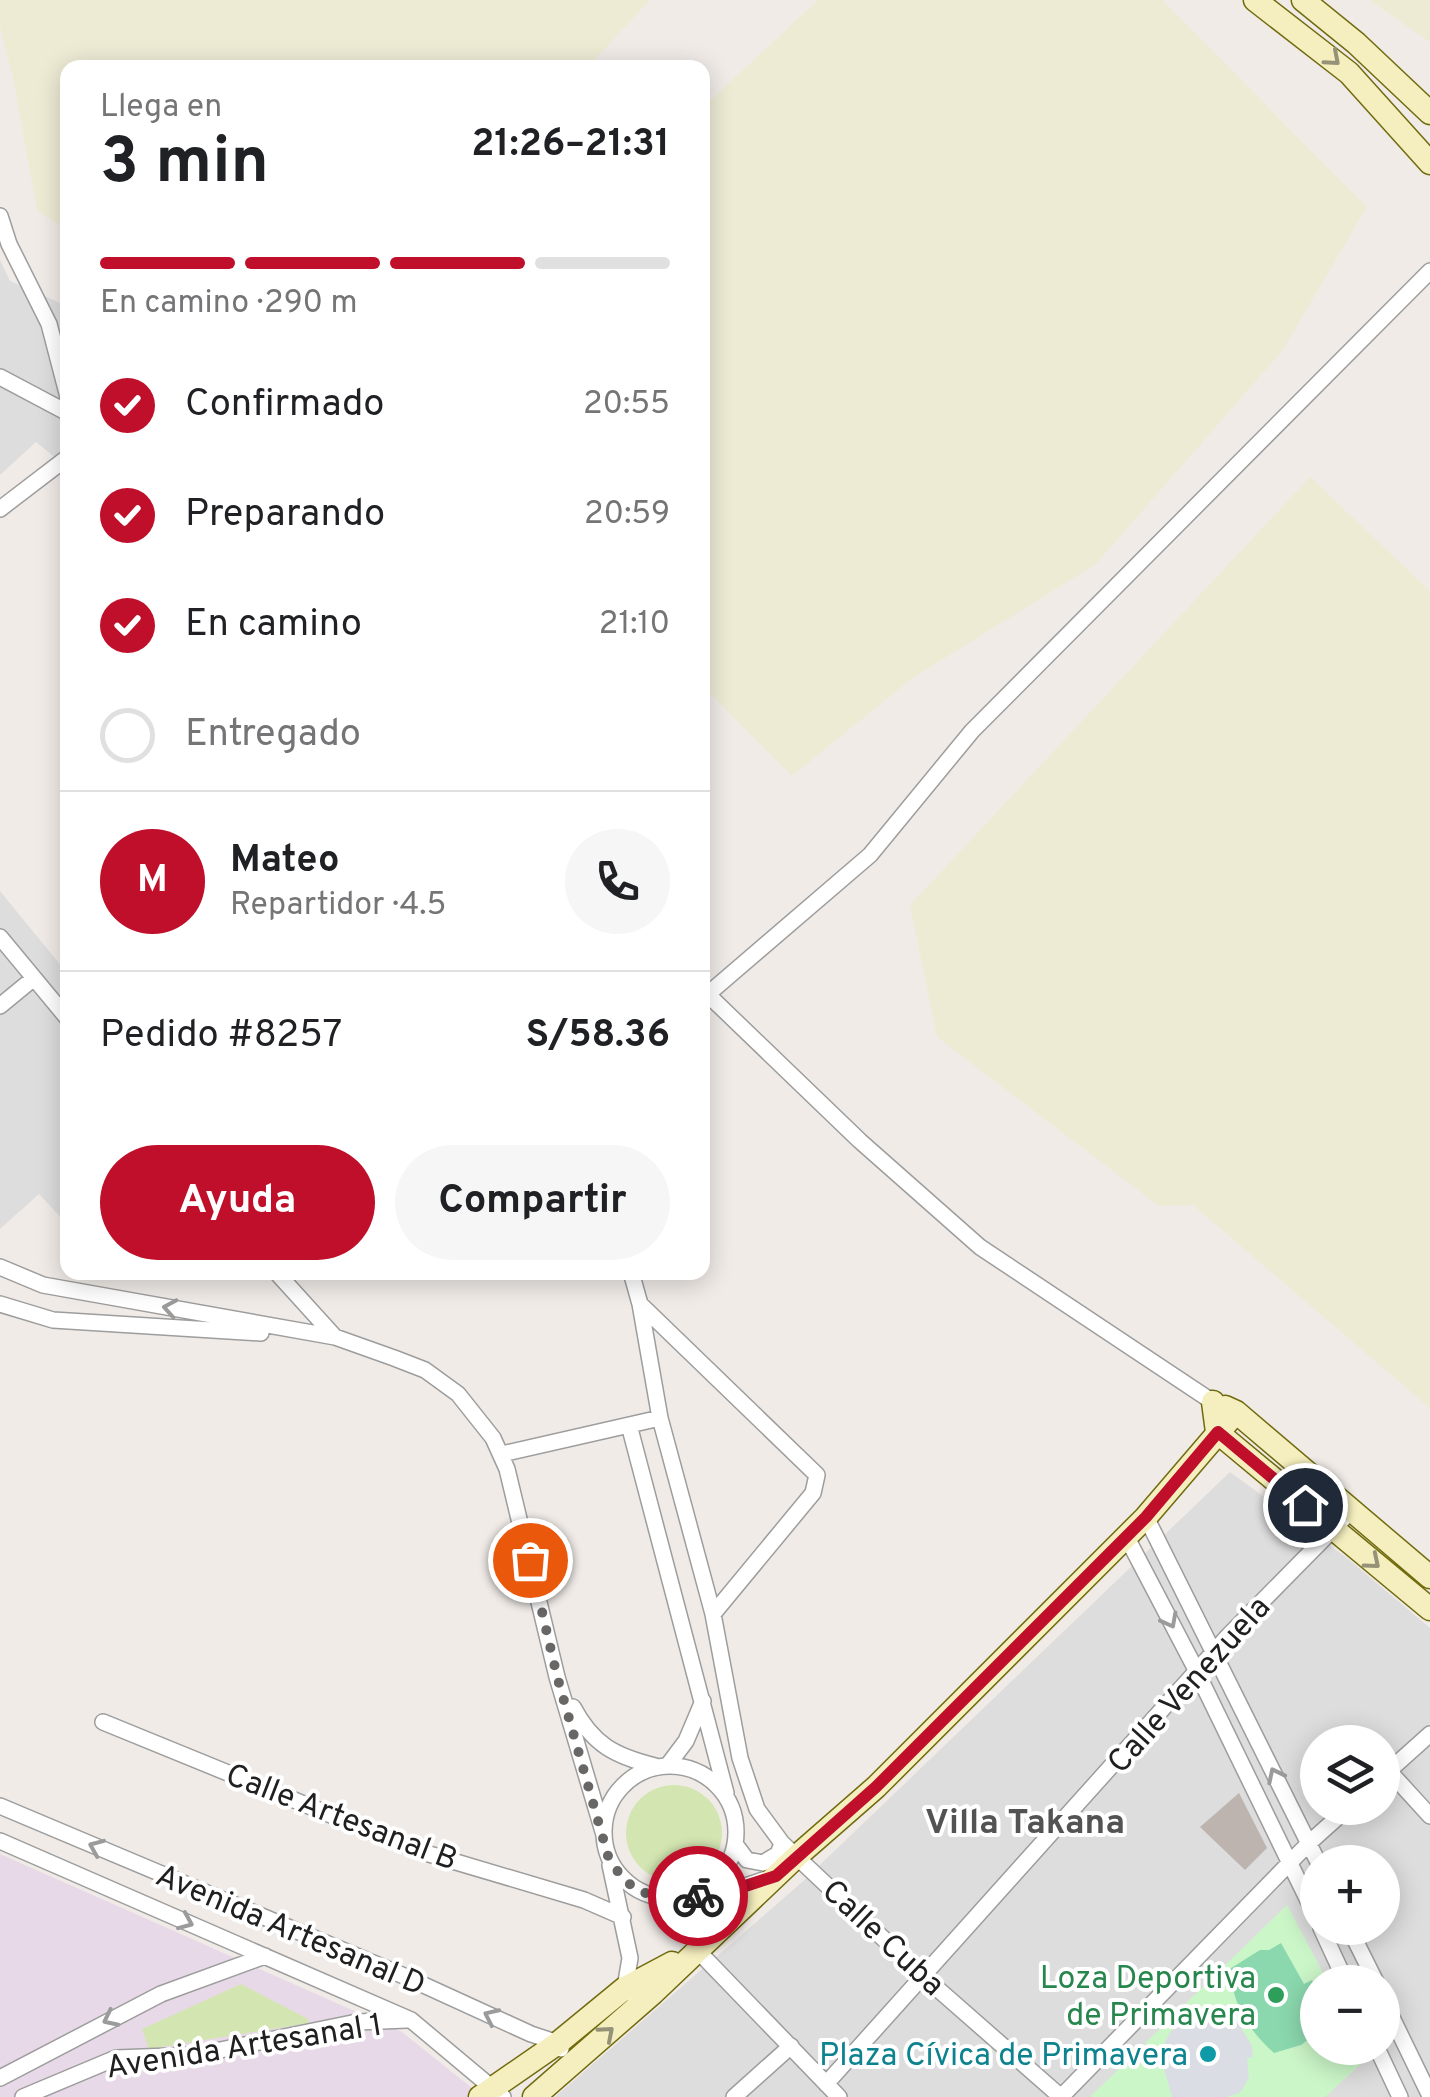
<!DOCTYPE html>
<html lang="es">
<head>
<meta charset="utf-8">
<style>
  body { margin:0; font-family:Overpass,sans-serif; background:#f6f6f6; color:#202124; height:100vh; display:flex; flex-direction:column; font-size:38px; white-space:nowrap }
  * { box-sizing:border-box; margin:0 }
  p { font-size:32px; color:#757577 }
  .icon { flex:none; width:55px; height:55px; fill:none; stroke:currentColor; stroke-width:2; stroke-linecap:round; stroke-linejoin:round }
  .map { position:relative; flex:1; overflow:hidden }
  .drawer { position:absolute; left:60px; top:60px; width:650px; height:1220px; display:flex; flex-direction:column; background:#fff; border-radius:20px; box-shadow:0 5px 25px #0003 }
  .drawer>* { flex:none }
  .fabs { position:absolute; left:1300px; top:1725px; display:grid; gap:20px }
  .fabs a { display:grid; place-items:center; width:100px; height:100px; border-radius:50%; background:#fff; box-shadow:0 5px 25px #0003; font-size:50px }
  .pin { position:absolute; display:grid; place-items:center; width:85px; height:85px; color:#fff; margin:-42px; border:5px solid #fff; border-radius:50%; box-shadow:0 2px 10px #0007 }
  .courier { position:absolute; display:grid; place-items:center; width:100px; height:100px; margin:-50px; border:8px solid #c00f2b; border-radius:50%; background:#fff; color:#222; box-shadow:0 2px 12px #0007 }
  .overview em { font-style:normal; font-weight:700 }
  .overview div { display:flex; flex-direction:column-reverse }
  .overview { display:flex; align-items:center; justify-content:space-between; height:170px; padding:0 40px }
  h1 { font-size:65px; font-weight:700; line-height:75px }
  .bar { display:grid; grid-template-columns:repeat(4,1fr); gap:15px 10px; align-content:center; height:120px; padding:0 40px }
  .bar i { height:12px; border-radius:8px; background:#e0e0e0 }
  .bar .on { background:#c00f2b }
  .bar p { grid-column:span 4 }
  .line { display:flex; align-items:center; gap:25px; padding:0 40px; border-top:2px solid #e0e0e0 }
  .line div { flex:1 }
  .round { display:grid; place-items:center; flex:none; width:105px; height:105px; border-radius:52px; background:#f6f6f6 }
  ol { padding:0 40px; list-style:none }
  li { display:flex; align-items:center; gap:30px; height:110px }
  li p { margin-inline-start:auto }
  li .icon { padding:10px; border-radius:50%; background:#c00f2b; color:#fff; stroke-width:4 }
  li:last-child { color:#757577 }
  li i { width:55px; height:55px; border:5px solid #e0e0e0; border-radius:50% }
  .action { display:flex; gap:20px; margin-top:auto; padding:20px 40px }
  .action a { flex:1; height:115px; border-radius:60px; background:#c00f2b; color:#fff; font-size:40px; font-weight:700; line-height:115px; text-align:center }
  .action a+a { background:#f6f6f6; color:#202124 }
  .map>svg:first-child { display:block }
  .residential { fill:#dedddd; fill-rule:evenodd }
  .industrial { fill:#e8d9e8 }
  .farmland { fill:#edebd4 }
  .grass { fill:#d3e6b1 }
  .park { fill:#cbf6c8 }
  .pitch { fill:#8bd8ae }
  .plaza { fill:#dbdde5 }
  .building { fill:#bdb4b0 }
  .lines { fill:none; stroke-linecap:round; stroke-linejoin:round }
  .street-casing { stroke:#9d9d9d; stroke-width:18 }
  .secondary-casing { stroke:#706b0d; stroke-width:25 }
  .street { stroke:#fff; stroke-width:15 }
  .secondary { stroke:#f5efbf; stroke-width:22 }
  .oneway { stroke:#959277 }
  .oneway2 { stroke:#9b9b9b }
  .done { stroke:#696766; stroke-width:10; stroke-dasharray:0 18 }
  .route { stroke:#c00f2b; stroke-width:12 }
  .leisure-dot { fill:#2e9e5b; stroke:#fff; stroke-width:4 }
  .culture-dot { fill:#0f9aa8; stroke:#fff; stroke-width:4 }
  .labels { text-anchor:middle; stroke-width:8; stroke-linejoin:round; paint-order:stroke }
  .street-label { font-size:32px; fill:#202020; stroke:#fff }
  .leisure-label { font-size:32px; fill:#27864d; stroke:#fff; text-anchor:end }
  .culture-label { font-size:32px; fill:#0d838f; stroke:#fff; text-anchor:end }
  .neighbourhood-label { font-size:35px; font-weight:bold; fill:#535353; stroke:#fff }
</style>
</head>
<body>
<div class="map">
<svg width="1430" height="2097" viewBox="0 0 1430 2097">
  <rect width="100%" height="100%" fill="#f0ebe7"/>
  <path class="residential" d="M0,260L10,281L67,306V467L36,442L0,475Z
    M0,891L67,973V1224L39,1194L0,1229Z
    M1230,1472L1347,1558L1430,1628V2097H555L801,1883ZM1318,1742H1382V1808H1318ZM1318,1862H1382V1928H1318ZM1318,1982H1382V2048H1318Z"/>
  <path class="industrial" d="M0,1854L402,2032L477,2092L472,2097H0Z"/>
  <path class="farmland" d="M0,0H650L588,67L68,68L67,231L37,210L13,77L0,26Z
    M818,0H1162L1367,207L1282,351L1096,564L911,679L792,776L703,686L702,108Z
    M1369,0H1430V42Z
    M1310,477L1430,591V1408L1193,1205L1159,1206L937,1037L910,905Z"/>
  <path class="grass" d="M626 1833a48 48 0 1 1 96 0a48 48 0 1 1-96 0Z
    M241,1984L308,2019L309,2023L149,2049L142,2029Z"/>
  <path class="park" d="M1287,1905L1328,1982H1318V2048H1361L1367,2058L1325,2097H1090Z"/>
  <path class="pitch" d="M1281,1943L1304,1984L1312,1980L1317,1989V2000L1314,2002L1317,2010V2033L1301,2045L1274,2053C1257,2038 1241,2018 1234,1993C1231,1984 1233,1978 1228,1970L1260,1950H1269Z"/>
  <path class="plaza" d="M1229,2008L1252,2046L1253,2057L1247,2058L1249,2076L1244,2087L1239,2093L1226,2097H1172L1162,2062L1165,2042L1170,2032L1185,2021L1206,2020L1214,2012Z"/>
  <path class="building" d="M1239,1793L1267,1848L1245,1870L1200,1827Z"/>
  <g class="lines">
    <g class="street-casing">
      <path id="street" d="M0,216L9,244L49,324L68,397
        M0,377L68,413
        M0,509L68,457
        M0,937L68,1019
        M702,989L860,1141L980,1247L1213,1402
        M708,994L870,855L972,731L1430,271
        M0,1006L34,978
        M0,1267L43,1285L335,1337L394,1358L425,1370L458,1394L493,1438L507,1469L557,1677L604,1835
        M276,1272L335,1337
        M631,1272L640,1304L660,1418L713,1614
        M0,1304L53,1320L261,1333
        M640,1304L817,1475L813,1493L713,1614L740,1758L757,1809L782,1843L923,1976L1061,2097
        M629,1425L726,1793
        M502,1454L660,1418
        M1146,1517L1318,1862
        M1125,1534L1193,1664L1318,1921
        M573,1707C593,1745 615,1756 655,1766
        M103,1722L419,1851L584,1900L623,1917
        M668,1765L686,1741L703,1701
        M604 1832a66 66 0 1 1 132 0a66 66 0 1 1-132 0Z
        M1389,1771L1430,1816
        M1382,1777L1430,1734
        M0,1806L404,1976L531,2034L558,2043L561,2049
        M0,1841L411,2020L503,2097
        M735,1844L747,1860L763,1863L778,1854L782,1843
        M610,1865L630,1958L625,1988L629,1993
        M695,1896L733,1890L769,1878
        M1321,1928L1346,1982
        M1349,1928L1376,1982
        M697,1950L839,2097
        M1382,1997L1430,2096
        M1377,2048L1400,2097
        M0,2078L161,1994L265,1956
        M826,2084L1228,1636L1352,1510
        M23,2097L116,2058L196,2055L357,2022L407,2020
        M734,2097L791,2046
        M1061,2097L1309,1843L1348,1808"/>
    </g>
    <g class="secondary-casing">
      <path id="secondary" d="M1255,0L1349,73L1430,163
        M1303,0L1356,43L1430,113
        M1213,1402L1217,1432L1430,1609
        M1225,1407L1236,1412L1430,1577
        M480,2097L558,2043L625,1988L672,1963
        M534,2097L653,1993L797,1856L876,1787L1146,1517L1236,1412"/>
    </g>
    <use href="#street" class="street"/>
    <use href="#secondary" class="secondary"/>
  </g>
  <defs><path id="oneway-chevron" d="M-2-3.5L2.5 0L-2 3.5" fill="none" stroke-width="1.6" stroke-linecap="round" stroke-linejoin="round" transform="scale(2.5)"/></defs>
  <g class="oneway">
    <use href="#oneway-chevron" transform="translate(1333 59) rotate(41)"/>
    <use href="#oneway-chevron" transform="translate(1373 1562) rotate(40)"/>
    <use href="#oneway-chevron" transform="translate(607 2033) rotate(-41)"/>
  </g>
  <g class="oneway2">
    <use href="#oneway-chevron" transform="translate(170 1308) rotate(-170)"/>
    <use href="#oneway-chevron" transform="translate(1170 1621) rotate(62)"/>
    <use href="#oneway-chevron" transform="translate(1275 1775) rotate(-116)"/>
    <use href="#oneway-chevron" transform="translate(96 1847) rotate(-157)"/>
    <use href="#oneway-chevron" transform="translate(186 1922) rotate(23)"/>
    <use href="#oneway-chevron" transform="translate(491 2016) rotate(-155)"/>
    <use href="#oneway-chevron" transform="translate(110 2019) rotate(154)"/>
  </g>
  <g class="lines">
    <path class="done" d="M530,1560L557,1676L608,1856C631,1898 654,1899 698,1896"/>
    <path class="route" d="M698,1896L733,1890L776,1876L876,1787L1146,1517L1218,1432L1305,1505"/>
  </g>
  <circle class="leisure-dot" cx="1276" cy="1995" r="10"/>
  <circle class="culture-dot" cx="1208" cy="2054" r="10"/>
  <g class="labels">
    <g class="street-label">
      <text transform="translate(1188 1684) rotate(-48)" y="11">Calle Venezuela</text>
      <text transform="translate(342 1816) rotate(21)" y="11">Calle Artesanal B</text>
      <text transform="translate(291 1929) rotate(23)" y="11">Avenida Artesanal D</text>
      <text transform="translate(884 1937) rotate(43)" y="11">Calle Cuba</text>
      <text transform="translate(244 2045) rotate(-9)" y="11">Avenida Artesanal 1</text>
    </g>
    <g class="leisure-label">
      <text x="1256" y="1988">Loza Deportiva<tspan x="1256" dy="37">de Primavera</tspan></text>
    </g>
    <g class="culture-label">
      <text x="1188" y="2065">Plaza Cívica de Primavera</text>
    </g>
    <g class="neighbourhood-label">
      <text x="1025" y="1833">Villa Takana</text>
    </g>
  </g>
</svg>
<div class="fabs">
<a><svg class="icon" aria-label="layers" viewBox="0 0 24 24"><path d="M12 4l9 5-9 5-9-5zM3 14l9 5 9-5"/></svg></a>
<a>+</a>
<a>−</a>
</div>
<div class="pin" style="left:530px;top:1560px;background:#ea580c"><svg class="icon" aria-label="bag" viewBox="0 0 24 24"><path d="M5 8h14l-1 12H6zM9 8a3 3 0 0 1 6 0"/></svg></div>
<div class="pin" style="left:1305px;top:1505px;background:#1f2937"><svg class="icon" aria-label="home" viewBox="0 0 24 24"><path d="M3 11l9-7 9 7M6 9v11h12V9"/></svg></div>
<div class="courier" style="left:698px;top:1896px"><svg class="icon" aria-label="bike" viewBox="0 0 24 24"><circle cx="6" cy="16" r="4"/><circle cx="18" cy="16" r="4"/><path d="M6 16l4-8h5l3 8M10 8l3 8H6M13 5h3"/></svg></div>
<section class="drawer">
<div class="overview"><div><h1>3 min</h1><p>Llega en</p></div><em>21:26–21:31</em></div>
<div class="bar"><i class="on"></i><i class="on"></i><i class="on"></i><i></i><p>En camino · 290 m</p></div>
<ol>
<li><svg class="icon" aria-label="check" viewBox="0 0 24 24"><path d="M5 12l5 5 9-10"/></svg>Confirmado<p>20:55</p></li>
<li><svg class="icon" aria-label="check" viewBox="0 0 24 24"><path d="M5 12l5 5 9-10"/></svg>Preparando<p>20:59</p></li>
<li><svg class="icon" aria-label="check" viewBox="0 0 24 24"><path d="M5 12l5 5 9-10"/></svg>En camino<p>21:10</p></li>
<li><i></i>Entregado</li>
</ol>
<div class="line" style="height:180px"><b class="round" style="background:#c00f2b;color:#fff">M</b><div><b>Mateo</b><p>Repartidor · 4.5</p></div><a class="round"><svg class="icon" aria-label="phone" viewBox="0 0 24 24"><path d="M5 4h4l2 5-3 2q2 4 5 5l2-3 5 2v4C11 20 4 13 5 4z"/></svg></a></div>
<div class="line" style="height:130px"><div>Pedido #8257</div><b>S/58.36</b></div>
<div class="action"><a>Ayuda</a><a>Compartir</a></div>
</section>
</div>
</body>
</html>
